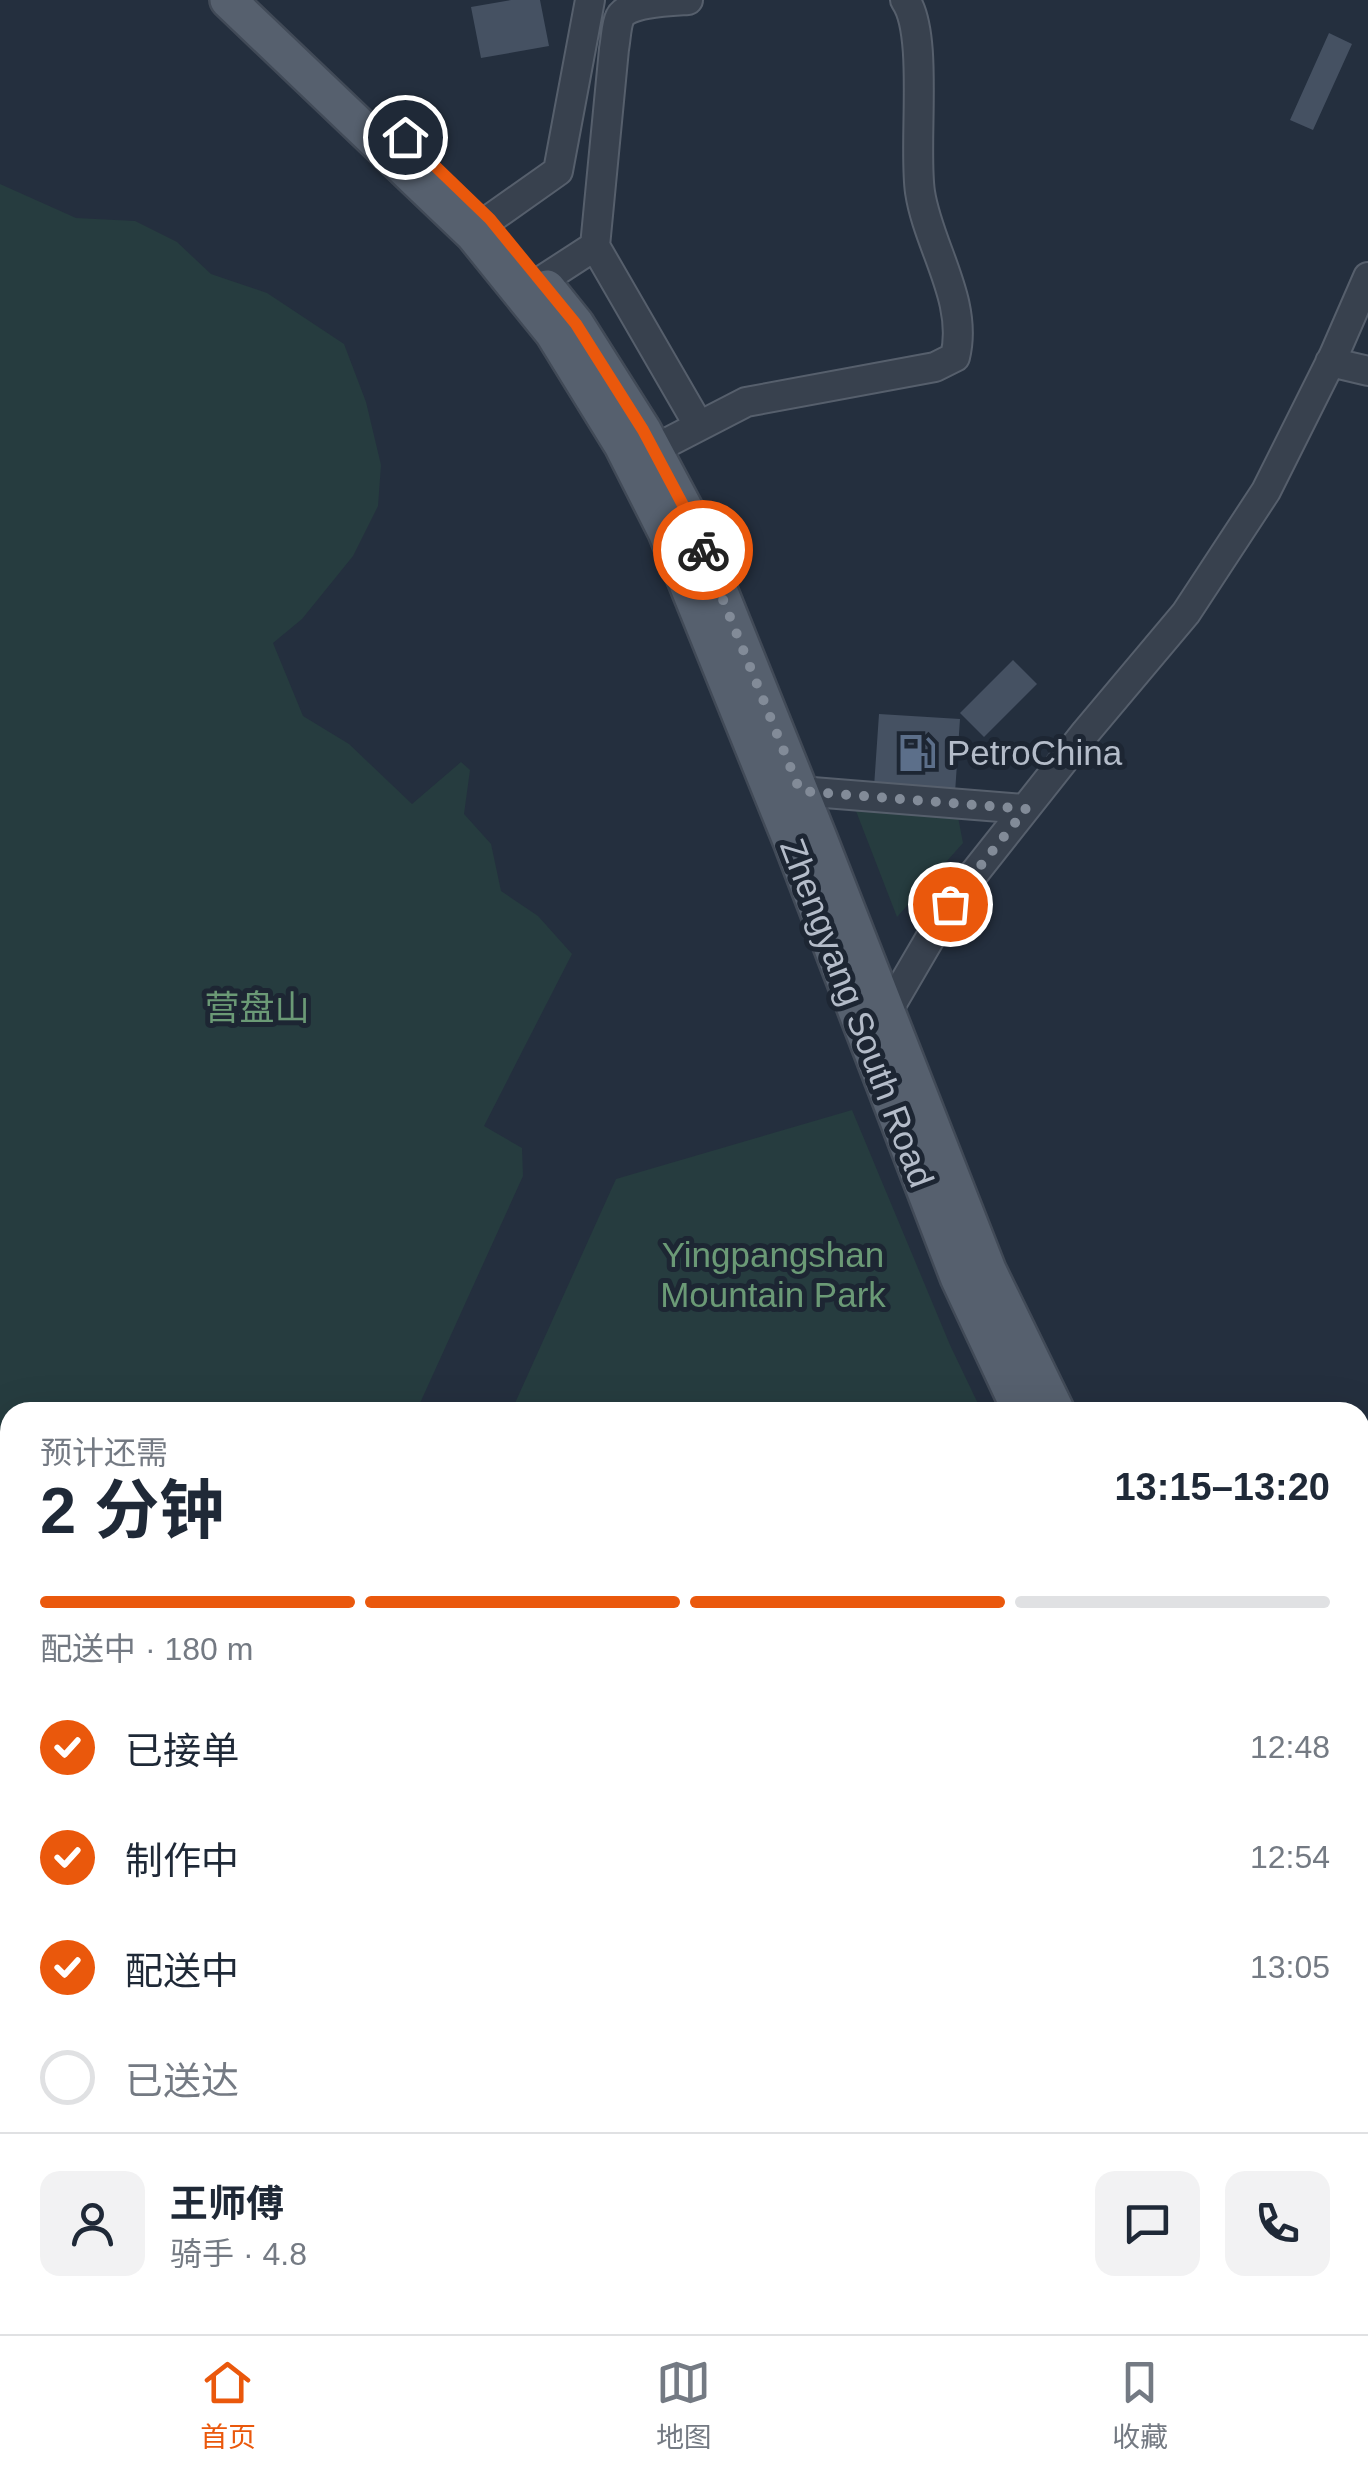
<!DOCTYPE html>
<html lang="zh">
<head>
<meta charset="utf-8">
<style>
  body { margin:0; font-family:Arial,"Noto Sans SC",sans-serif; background:#f2f2f3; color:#1f2937; height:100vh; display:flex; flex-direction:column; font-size:38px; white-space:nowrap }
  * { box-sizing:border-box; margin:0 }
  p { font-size:32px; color:#747a83 }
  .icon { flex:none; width:55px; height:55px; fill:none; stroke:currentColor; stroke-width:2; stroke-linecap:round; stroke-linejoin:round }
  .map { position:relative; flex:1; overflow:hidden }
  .side { position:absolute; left:0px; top:1402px; width:1370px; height:932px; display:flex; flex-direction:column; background:#fff; border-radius:30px 30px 0 0; box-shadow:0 10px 40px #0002 }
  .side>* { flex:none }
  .pin { position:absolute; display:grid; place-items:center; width:85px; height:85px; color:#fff; margin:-42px; border:5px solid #fff; border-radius:50%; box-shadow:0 2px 10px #0007 }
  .courier { position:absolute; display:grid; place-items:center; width:100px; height:100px; margin:-50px; border:8px solid #ea580c; border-radius:50%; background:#fff; color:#222; box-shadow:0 2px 12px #0007 }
  .summary em { font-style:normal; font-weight:700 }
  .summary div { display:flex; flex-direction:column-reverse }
  .summary { display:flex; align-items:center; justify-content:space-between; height:170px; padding:0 40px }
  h1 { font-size:65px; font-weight:700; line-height:75px }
  .bar { display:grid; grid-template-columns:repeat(4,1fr); gap:15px 10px; align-content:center; height:120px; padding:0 40px }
  .bar i { height:12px; border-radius:8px; background:#e0e1e3 }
  .bar .current { background:#ea580c }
  .bar p { grid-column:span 4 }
  .line { display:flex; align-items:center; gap:25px; padding:0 40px; border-top:2px solid #e0e1e3 }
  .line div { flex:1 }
  .round { display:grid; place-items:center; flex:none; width:105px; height:105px; border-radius:20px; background:#f2f2f3 }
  ol { padding:0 40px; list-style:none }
  li { display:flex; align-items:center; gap:30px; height:110px }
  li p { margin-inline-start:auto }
  li .icon { padding:10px; border-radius:50%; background:#ea580c; color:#fff; stroke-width:4 }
  li:last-child { color:#747a83 }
  li i { width:55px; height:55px; border:5px solid #e0e1e3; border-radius:50% }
  .dock { display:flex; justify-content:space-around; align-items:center; height:140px; border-top:2px solid #e0e1e3; background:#fff; font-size:28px; color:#747a83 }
  .dock a { display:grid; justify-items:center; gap:5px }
  .dock .current { color:#ea580c }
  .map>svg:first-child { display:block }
  .green { fill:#263c3f }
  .building { fill:#455162 }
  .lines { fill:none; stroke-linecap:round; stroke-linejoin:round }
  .minor-casing { stroke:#565f6c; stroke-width:32 }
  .major-casing { stroke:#414a57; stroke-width:40 }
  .minor { stroke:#38414e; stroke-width:28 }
  .major { stroke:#56606e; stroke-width:35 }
  .done { stroke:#828b98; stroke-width:10; stroke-dasharray:0 18 }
  .route { stroke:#ea580c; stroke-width:12 }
  .labels { text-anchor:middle; stroke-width:10; stroke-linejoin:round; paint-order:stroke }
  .poi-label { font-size:35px; fill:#b4bcc9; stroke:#1d2633; text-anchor:start }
  .park-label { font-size:35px; fill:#6b9a76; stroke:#1d2633 }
  .street-label { font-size:35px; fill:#b4bcc9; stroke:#1d2633 }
</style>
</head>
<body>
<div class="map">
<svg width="1368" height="2334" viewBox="0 0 1368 2334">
  <rect width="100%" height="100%" fill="#242f3e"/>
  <path class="green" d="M0,184L76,218L135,221L177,242L211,274L267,293L344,344L366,402L381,465L378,506L353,556L302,619L273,643L303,716L349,744L412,804L461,762L470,770L464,814L491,844L501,891L538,916L572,954L484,1126L522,1148L523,1176L416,1412H10V1476L0,1464Z
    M856,811L958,817L963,843L897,917Z
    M852,1110L950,1345L982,1412H511L616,1179Z
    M0,2190L10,2197V2325H195L208,2334H0Z"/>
  <path class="building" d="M511,0H540L549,46L481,58L471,7Z
    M1329,33L1352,44L1313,130L1290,120Z
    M1013,660L1037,684L984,737L960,713Z
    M879,714L960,719L955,793L874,787Z"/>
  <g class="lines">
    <g class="minor-casing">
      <path id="minor" d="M490,219L558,171L590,0
        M595,246L699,426
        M541,281L595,246L614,49C616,39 616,25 620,17C627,2 673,1 688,0
        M1330,362L1368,371
        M653,450L746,402L935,367L955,357C969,301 928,246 920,192C913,145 929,33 905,0
        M800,791L1025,809
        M887,1012L950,904L1086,732L1186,613L1266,491L1334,355L1368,277
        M1360,1814L1368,1804
        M1360,2313L1368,2316
        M450,2334L468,2325
        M479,2334L497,2325
        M1264,2334L1275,2325"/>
    </g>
    <g class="major-casing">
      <path id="major" d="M228,0L473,234L553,333L622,445L666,532L791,841L958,1277L1021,1412
        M547,288L576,324L643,430L692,522L819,838L988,1270L1057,1412
        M1360,1992L1368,2007
        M1360,2064L1368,2079
        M0,2157L10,2164
        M236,2325L249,2334"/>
    </g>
    <use href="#minor" class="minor"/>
    <use href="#major" class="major"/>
  </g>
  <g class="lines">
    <path class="done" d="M703,550L800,791L1026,809L950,904"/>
    <path class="route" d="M405,137L490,219L576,324L643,430L692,522L703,550"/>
  </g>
  <defs>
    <g id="fuel-bare" transform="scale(3)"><path d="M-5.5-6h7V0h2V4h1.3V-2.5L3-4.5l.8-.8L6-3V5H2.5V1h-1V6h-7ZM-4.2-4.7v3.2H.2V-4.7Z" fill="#5c6f8a" stroke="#1d2633" stroke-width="2.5" paint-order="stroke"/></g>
  </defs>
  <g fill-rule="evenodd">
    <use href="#fuel-bare" x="917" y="753"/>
  </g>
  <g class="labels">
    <g class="poi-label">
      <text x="947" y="765">PetroChina</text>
    </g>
    <g class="park-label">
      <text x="257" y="1020">营盘山</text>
      <text x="773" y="1267">Yingpangshan<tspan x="773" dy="40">Mountain Park</tspan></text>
    </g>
    <g class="street-label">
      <text transform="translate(857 1013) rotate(69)" y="12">Zhengyang South Road</text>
    </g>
  </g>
</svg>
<div class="pin" style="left:950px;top:904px;background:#ea580c"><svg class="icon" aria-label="bag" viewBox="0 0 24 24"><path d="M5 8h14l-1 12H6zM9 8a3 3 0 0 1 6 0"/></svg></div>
<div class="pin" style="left:405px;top:137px;background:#1f2937"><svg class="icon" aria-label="home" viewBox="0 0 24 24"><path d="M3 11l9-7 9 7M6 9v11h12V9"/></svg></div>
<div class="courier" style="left:703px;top:550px"><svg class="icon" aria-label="bike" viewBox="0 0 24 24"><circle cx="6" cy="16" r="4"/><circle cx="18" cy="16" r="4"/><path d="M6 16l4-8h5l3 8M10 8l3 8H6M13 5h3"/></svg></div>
<section class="side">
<div class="summary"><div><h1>2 分钟</h1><p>预计还需</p></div><em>13:15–13:20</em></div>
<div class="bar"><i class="current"></i><i class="current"></i><i class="current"></i><i></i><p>配送中 · 180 m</p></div>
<ol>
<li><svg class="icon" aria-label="check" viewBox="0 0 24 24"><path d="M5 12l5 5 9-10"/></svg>已接单<p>12:48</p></li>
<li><svg class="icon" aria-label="check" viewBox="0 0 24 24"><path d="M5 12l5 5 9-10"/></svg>制作中<p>12:54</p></li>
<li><svg class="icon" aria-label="check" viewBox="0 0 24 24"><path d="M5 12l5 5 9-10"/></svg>配送中<p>13:05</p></li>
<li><i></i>已送达</li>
</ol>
<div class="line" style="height:180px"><a class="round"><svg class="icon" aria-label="person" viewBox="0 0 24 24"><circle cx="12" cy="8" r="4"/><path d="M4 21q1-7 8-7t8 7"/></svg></a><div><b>王师傅</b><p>骑手 · 4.8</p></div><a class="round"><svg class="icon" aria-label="chat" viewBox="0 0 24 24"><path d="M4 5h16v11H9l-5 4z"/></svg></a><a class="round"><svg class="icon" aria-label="phone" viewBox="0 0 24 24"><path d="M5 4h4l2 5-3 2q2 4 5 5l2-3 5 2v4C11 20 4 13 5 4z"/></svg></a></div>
</section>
</div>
<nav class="dock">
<a class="current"><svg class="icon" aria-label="home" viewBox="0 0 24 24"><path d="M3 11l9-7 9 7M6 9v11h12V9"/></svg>首页</a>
<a><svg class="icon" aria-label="map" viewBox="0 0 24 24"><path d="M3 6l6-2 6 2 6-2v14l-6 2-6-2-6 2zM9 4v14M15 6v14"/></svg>地图</a>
<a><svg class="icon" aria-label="saved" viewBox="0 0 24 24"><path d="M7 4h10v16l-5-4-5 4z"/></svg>收藏</a>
</nav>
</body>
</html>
